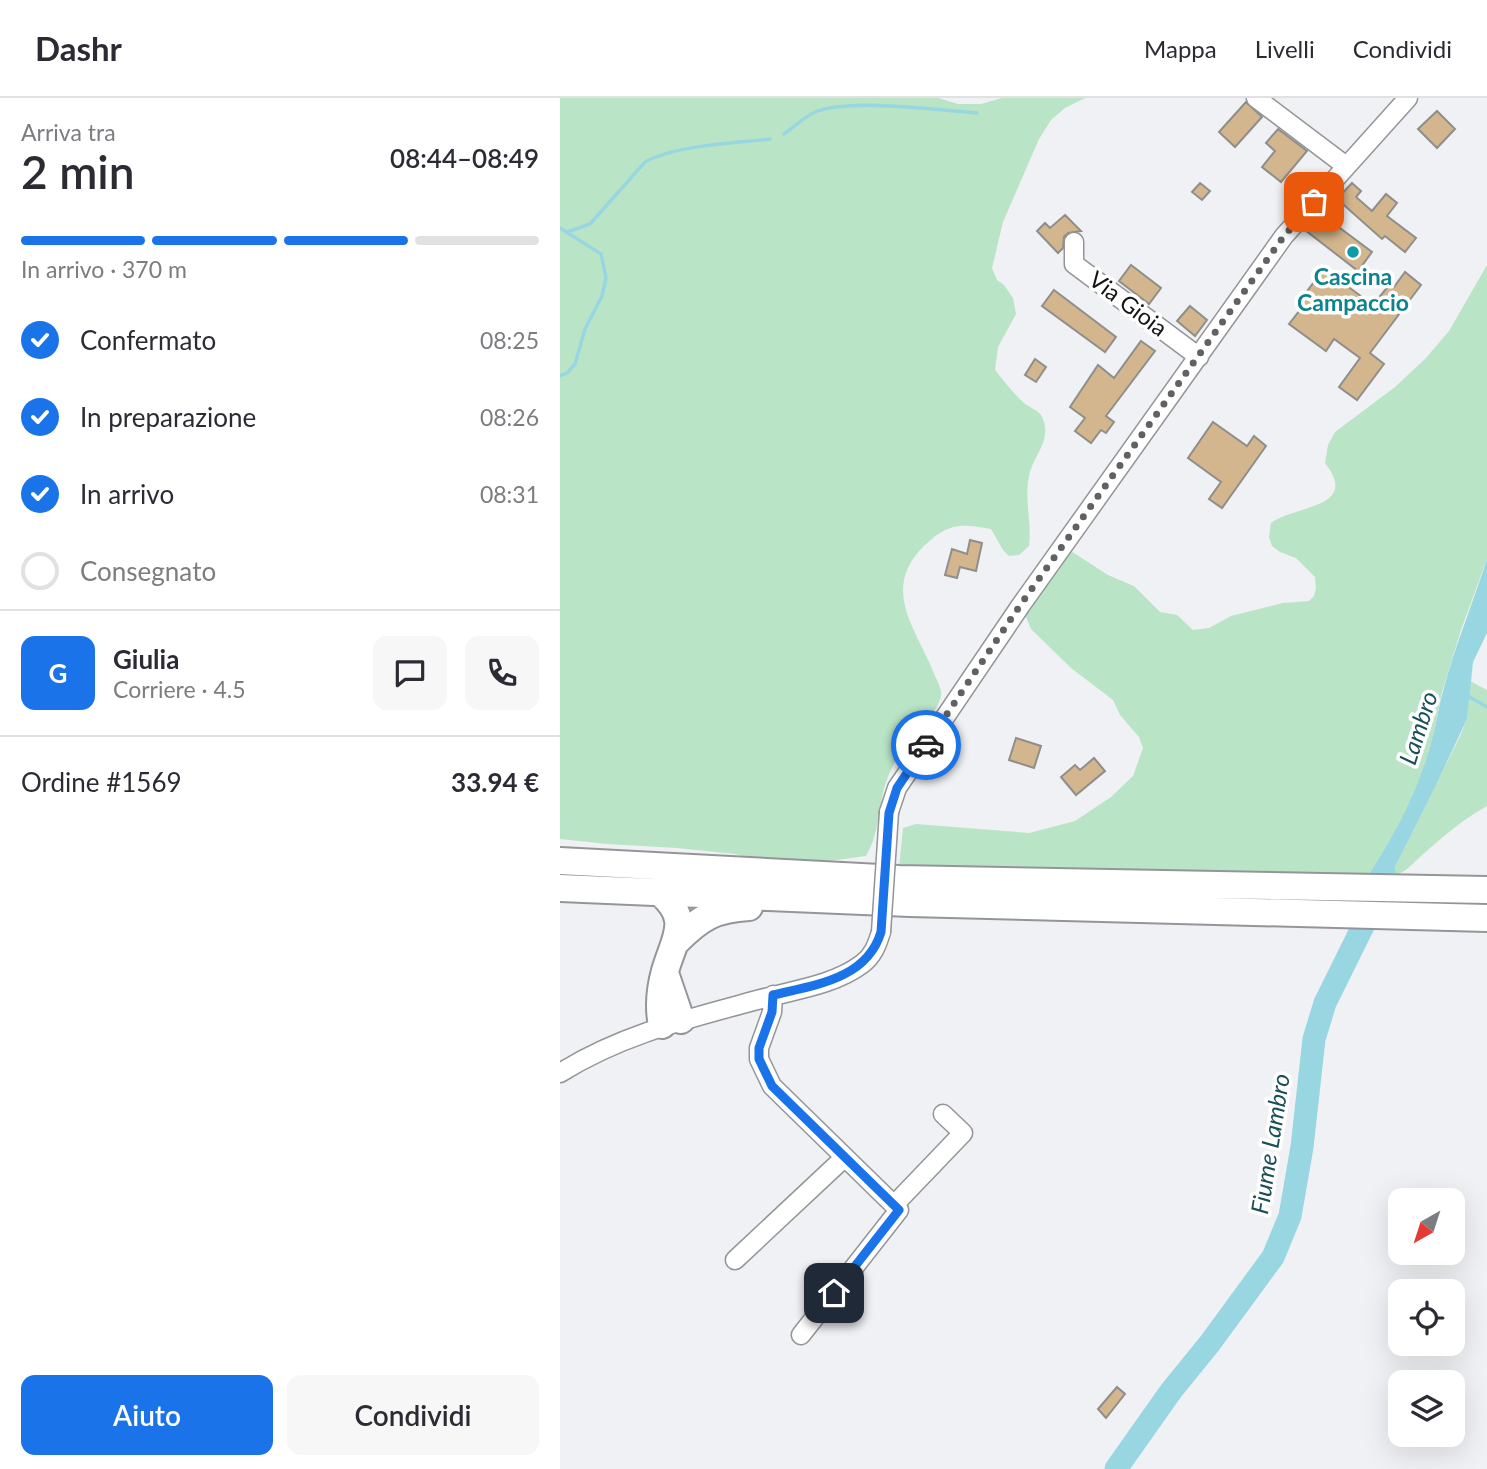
<!DOCTYPE html>
<html lang="it">
<head>
<meta charset="utf-8">
<style>
  body { margin:0; font-family:Lato,sans-serif; background:#f7f7f7; color:#2b2b33; height:100vh; display:flex; flex-direction:column; font-size:26px; white-space:nowrap }
  * { box-sizing:border-box; margin:0 }
  p { font-size:23px; color:#7c7c81 }
  .icon { flex:none; width:38px; height:38px; fill:none; stroke:currentColor; stroke-width:2; stroke-linecap:round; stroke-linejoin:round }
  .map { position:relative; flex:1; overflow:hidden }
  .drawer { display:flex; flex-direction:column; background:#fff; width:560px }
  .drawer>* { flex:none }
  .needle { width:46px; rotate:219deg }
  .buttons { position:absolute; left:828px; top:1090px; display:grid; gap:14px }
  .buttons a { display:grid; place-items:center; width:77px; height:77px; border-radius:14px; background:#fff; box-shadow:0 7px 28px #0002; font-size:35px }
  .pin { position:absolute; display:grid; place-items:center; width:60px; height:60px; color:#fff; margin:-30px; border-radius:14px; box-shadow:0 4px 10px #0006 }
  .courier { position:absolute; display:grid; place-items:center; width:70px; height:70px; margin:-35px; border:5px solid #1a73e8; border-radius:50%; background:#fff; color:#222; box-shadow:0 2px 9px #0007 }
  .overview em { font-style:normal; font-weight:600 }
  .overview div { display:flex; flex-direction:column-reverse }
  .overview { display:flex; align-items:center; justify-content:space-between; height:119px; padding:0 21px }
  h1 { font-size:46px; font-weight:600; line-height:52px }
  .bar { display:grid; grid-template-columns:repeat(4,1fr); gap:10px 7px; align-content:center; height:84px; padding:0 21px }
  .bar i { height:9px; border-radius:5px; background:#e1e1e2 }
  .bar .selected { background:#1a73e8 }
  .bar p { grid-column:span 4 }
  .line { display:flex; align-items:center; gap:18px; padding:0 21px; border-top:2px solid #e1e1e2 }
  .line div { flex:1 }
  .round { display:grid; place-items:center; flex:none; width:74px; height:74px; border-radius:14px; background:#f7f7f7 }
  ol { padding:0 21px; list-style:none }
  li { display:flex; align-items:center; gap:21px; height:77px }
  li p { margin-inline-start:auto }
  li .icon { padding:7px; border-radius:50%; background:#1a73e8; color:#fff; stroke-width:4 }
  li:last-child { color:#7c7c81 }
  li i { width:38px; height:38px; border:4px solid #e1e1e2; border-radius:50% }
  .button { display:flex; gap:14px; margin-top:auto; padding:14px 21px }
  .button a { flex:1; height:80px; border-radius:14px; background:#1a73e8; color:#fff; font-size:28px; font-weight:600; line-height:80px; text-align:center }
  .button a+a { background:#f7f7f7; color:#2b2b33 }
  header { display:flex; align-items:center; gap:42px; box-sizing:border-box; height:98px; padding:0 35px; background:#fff; border-bottom:2px solid #e1e1e2 }
  header strong { font-size:33px }
  nav { display:flex; gap:38px; margin-inline-start:auto; font-size:24px }
  main { display:flex; flex:1; min-height:0 }
  .map>svg:first-child { display:block }
  .green { fill:#bae4c6 }
  .water { fill:#98d6e2 }
  .lines { fill:none; stroke-linecap:round; stroke-linejoin:round }
  .stream { stroke:#98d6e2; stroke-width:3.5 }
  .river { stroke:#98d6e2; stroke-width:23 }
  .building { fill:#d3b68d; stroke:#908e8b; stroke-width:2 }
  .minor-casing { stroke:#949598; stroke-width:21 }
  .highway-casing { stroke:#949598; stroke-width:30 }
  .minor { stroke:#fff; stroke-width:18 }
  .highway { stroke:#fff; stroke-width:26 }
  .minor-bridge-casing { stroke:#949598; stroke-width:21; stroke-linecap:butt }
  .minor-bridge { stroke:#fff; stroke-width:18 }
  .done { stroke:#606163; stroke-width:7; stroke-dasharray:0 12.6 }
  .route { stroke:#1a73e8; stroke-width:9 }
  .culture-dot { fill:#0f9aa8; stroke:#fff; stroke-width:2.5 }
  .labels { text-anchor:middle; stroke-width:7; stroke-linejoin:round; paint-order:stroke }
  .culture-label { font-size:23px; font-weight:bold; fill:#0d838f; stroke:#fff }
  .street-label { font-size:23px; fill:#131415; stroke:#fff }
  .water-label { font-size:24px; font-style:italic; fill:#1a4f58; stroke:#fff }
</style>
</head>
<body>
<header>
<strong>Dashr</strong>
<nav><a>Mappa</a><a>Livelli</a><a>Condividi</a></nav>
</header>
<main>
<section class="drawer">
<div class="overview"><div><h1>2 min</h1><p>Arriva tra</p></div><em>08:44–08:49</em></div>
<div class="bar"><i class="selected"></i><i class="selected"></i><i class="selected"></i><i></i><p>In arrivo · 370 m</p></div>
<ol>
<li><svg class="icon" aria-label="check" viewBox="0 0 24 24"><path d="M5 12l5 5 9-10"/></svg>Confermato<p>08:25</p></li>
<li><svg class="icon" aria-label="check" viewBox="0 0 24 24"><path d="M5 12l5 5 9-10"/></svg>In preparazione<p>08:26</p></li>
<li><svg class="icon" aria-label="check" viewBox="0 0 24 24"><path d="M5 12l5 5 9-10"/></svg>In arrivo<p>08:31</p></li>
<li><i></i>Consegnato</li>
</ol>
<div class="line" style="height:126px"><b class="round" style="background:#1a73e8;color:#fff">G</b><div><b>Giulia</b><p>Corriere · 4.5</p></div><a class="round"><svg class="icon" aria-label="chat" viewBox="0 0 24 24"><path d="M4 5h16v11H9l-5 4z"/></svg></a><a class="round"><svg class="icon" aria-label="phone" viewBox="0 0 24 24"><path d="M5 4h4l2 5-3 2q2 4 5 5l2-3 5 2v4C11 20 4 13 5 4z"/></svg></a></div>
<div class="line" style="height:91px"><div>Ordine #1569</div><b>33.94 €</b></div>
<div class="button"><a>Aiuto</a><a>Condividi</a></div>
</section>
<div class="map">
<svg width="927" height="1371" viewBox="0 0 927 1371">
  <rect width="100%" height="100%" fill="#f0f1f4"/>
  <path class="green" d="M0,0H378L398,6H421L442,0H525L505,10L491,22L479,41L443,124L432,170L437,182L444,187L453,200L456,216L438,249L435,272C444,283 453,295 464,305C469,309 477,312 481,317C494,341 474,355 469,378C464,401 472,424 469,448L459,457L449,458L443,452L431,431C401,425 387,425 364,448C319,492 358,533 375,578C378,584 382,592 381,598C377,615 366,620 356,631C346,642 337,659 331,672C317,699 322,732 306,758L269,763H202L175,756L117,750L47,746L0,741Z
    M927,167V461L901,532L882,594L872,644L859,684L839,730L806,780L339,770L343,730L356,726L469,735L515,723L551,699L573,678L583,650L579,639L560,617L553,602L511,570L471,531L461,507L503,448L548,477L574,488L600,514L617,517L633,532L649,530L671,518L723,505L749,503L754,498L756,490L755,479L736,460L720,454L712,448L709,439L711,425C734,407 801,411 765,365L768,347L775,334L835,289L865,261L889,233Z
    M910,583L927,592V708C903,721 880,741 860,759C849,770 843,775 829,781L901,636L907,621Z"/>
  <path class="water" d="M927,461V535L913,564L907,621L875,689L829,781L806,780C835,738 857,695 871,646C876,629 878,611 883,593C895,548 913,505 927,461Z"/>
  <g class="lines">
    <path class="stream" d="M224,36C234,29 244,19 255,14C291,0 375,12 417,15
      M0,130L41,156L46,180L42,198L25,231L15,266L7,275L0,278
      M7,134L30,126L85,64C116,47 175,45 210,41
      M908,598L927,609"/>
    <path class="river" d="M556,1371L611,1293L650,1245L713,1159L730,1118L742,1049L754,941L765,905L808,818L824,774"/>
  </g>
  <path class="building" d="M686,4L702,19L675,49L659,34Z
    M877,13L895,31L877,50L858,31Z
    M718,31L747,53L721,84L702,69L715,53L706,45Z
    M640,85L650,93L642,102L632,94Z
    M792,85L801,93L796,99L812,113L826,96L837,105L827,118L856,140L845,154L825,138L822,141L777,101Z
    M760,115L812,154L798,173L745,132Z
    M505,117L521,133L508,135L504,139L503,150L498,155L477,133L485,125L490,130Z
    M571,167L601,190L589,206L559,183Z
    M764,171L813,207L830,186L834,189L845,174L861,187L810,255L824,266L797,302L779,289L800,260L774,241L766,253L729,226L743,208L738,205Z
    M494,192L556,239L545,254L482,208Z
    M630,208L647,222L635,238L617,223Z
    M581,243L595,253L546,318L554,324L546,335L541,332L531,345L515,333L525,320L510,309L538,267L554,280Z
    M475,261L486,269L476,284L465,277Z
    M653,324L687,348L694,338L706,348L662,410L649,401L661,384L628,360Z
    M410,442L422,445L416,473L400,469L397,480L385,477L392,451L407,456Z
    M456,640L481,648L474,670L449,662Z
    M534,660L545,673L516,697L501,679L515,667L520,672Z
    M557,1289L565,1296L546,1320L538,1311Z"/>
  <g class="lines">
    <g class="minor-casing">
      <path id="minor" d="M696,0L786,68
        M514,144V166L639,259
        M329,714L337,690L461,507L724,138L848,0
        M213,897L212,914L199,950V961L212,988L339,1112L241,1237
        M0,975C62,936 131,920 201,901C234,892 274,887 302,866C313,858 317,847 321,834
        M334,1107L403,1035L383,1016
        M175,1162L285,1059"/>
    </g>
    <g class="highway-casing">
      <path id="highway" d="M0,763L339,781L927,792
        M0,790L350,805L927,820
        M99,794C132,821 115,839 105,873C100,891 98,908 102,927
        M117,843C141,819 155,811 189,809
        M106,878L121,922"/>
    </g>
    <use href="#minor" class="minor"/>
    <use href="#highway" class="highway"/>
    <g class="minor-bridge-casing">
      <path id="minor-bridge" d="M321,834L329,714"/>
    </g>
    <use href="#minor-bridge" class="minor-bridge"/>
  </g>
  <g class="lines">
    <path class="done" d="M366,647L461,506L724,138L754,104"/>
    <path class="route" d="M274,1195L339,1112L212,988L199,961V950L212,914L213,897C255,887 307,881 321,834L329,715L337,690L366,647"/>
  </g>
  <circle class="culture-dot" cx="793" cy="154" r="7"/>
  <g class="labels">
    <g class="culture-label">
      <text x="793" y="187">Cascina<tspan x="793" dy="26">Campaccio</tspan></text>
    </g>
    <g class="street-label">
      <text transform="translate(568 206) rotate(37)" y="8">Via Gioia</text>
    </g>
    <g class="water-label">
      <text transform="translate(859 630) rotate(-72)" y="8">Lambro</text>
      <text transform="translate(711 1046) rotate(-81)" y="8">Fiume Lambro</text>
    </g>
  </g>
</svg>
<div class="buttons">
<a><svg class="needle" viewBox="-14 -14 28 28"><path d="M0-13l5 13h-10z" fill="#e53935"/><path d="M0 13l5-13h-10z" fill="#7c7c81"/></svg></a>
<a><svg class="icon" aria-label="locate" viewBox="0 0 24 24"><circle cx="12" cy="12" r="6"/><path d="M12 2v4M12 18v4M2 12h4M18 12h4"/></svg></a>
<a><svg class="icon" aria-label="layers" viewBox="0 0 24 24"><path d="M12 4l9 5-9 5-9-5zM3 14l9 5 9-5"/></svg></a>
</div>
<div class="pin" style="left:754px;top:104px;background:#ea580c"><svg class="icon" aria-label="bag" viewBox="0 0 24 24"><path d="M5 8h14l-1 12H6zM9 8a3 3 0 0 1 6 0"/></svg></div>
<div class="pin" style="left:274px;top:1195px;background:#1f2937"><svg class="icon" aria-label="home" viewBox="0 0 24 24"><path d="M3 11l9-7 9 7M6 9v11h12V9"/></svg></div>
<div class="courier" style="left:366px;top:647px"><svg class="icon" aria-label="car" viewBox="0 0 24 24"><path d="M5 17H2v-5l4-1 3-4h7l3 4 3 1v5h-3M9 17h6M6 11h13"/><circle cx="7" cy="17" r="2"/><circle cx="17" cy="17" r="2"/></svg></div>
</div>
</main>
</body>
</html>
